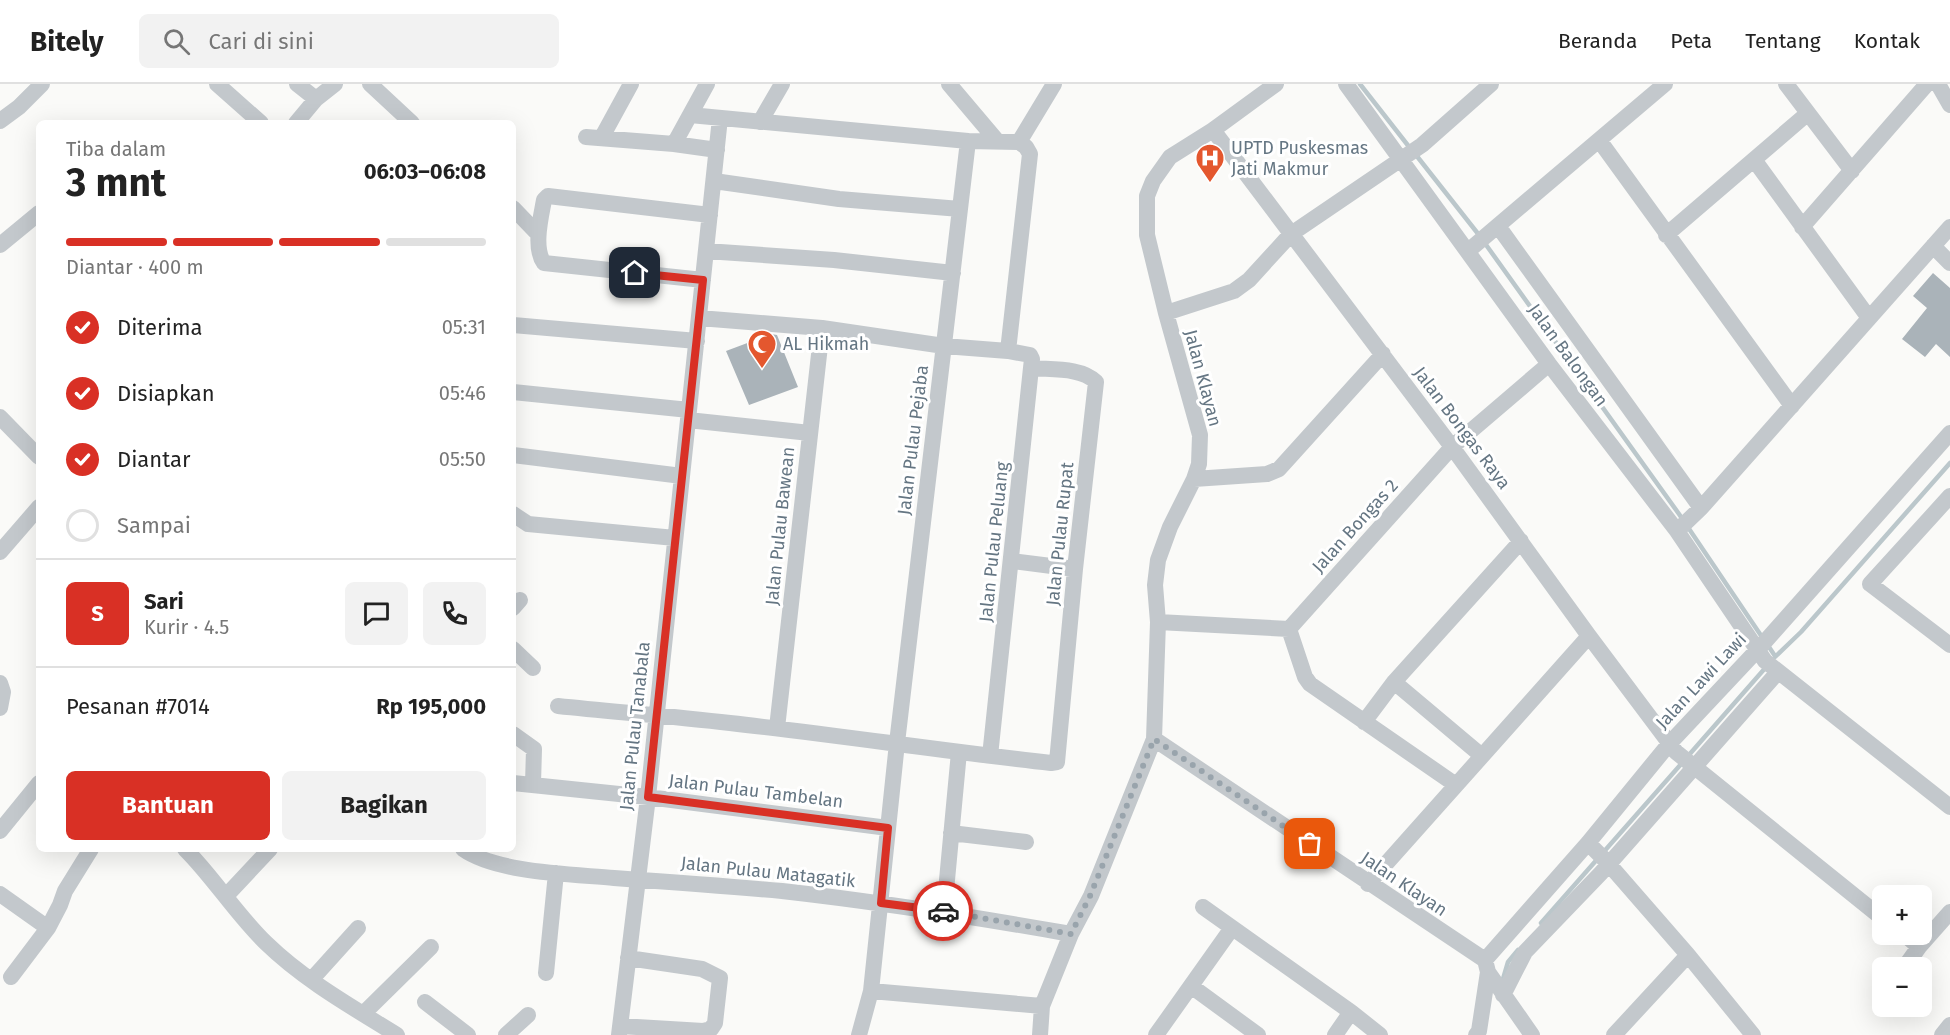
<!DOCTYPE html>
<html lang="id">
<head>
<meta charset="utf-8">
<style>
  body { margin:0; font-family:"Fira Sans",sans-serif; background:#f2f2f2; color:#222; height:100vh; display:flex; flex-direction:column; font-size:22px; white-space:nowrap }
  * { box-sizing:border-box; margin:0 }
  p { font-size:20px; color:#767676 }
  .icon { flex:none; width:33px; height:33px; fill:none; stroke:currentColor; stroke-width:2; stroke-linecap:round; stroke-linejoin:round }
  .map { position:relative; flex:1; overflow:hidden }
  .details { position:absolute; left:36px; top:36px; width:480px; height:732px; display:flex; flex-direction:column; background:#fff; border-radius:9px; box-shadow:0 6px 24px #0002 }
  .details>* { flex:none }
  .fabs { position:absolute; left:1872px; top:801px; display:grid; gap:12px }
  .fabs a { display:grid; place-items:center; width:60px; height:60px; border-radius:9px; background:#fff; box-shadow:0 6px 24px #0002; font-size:30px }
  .pin { position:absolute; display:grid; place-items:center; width:51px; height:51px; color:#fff; margin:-26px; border-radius:12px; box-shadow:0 3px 9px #0006 }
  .courier { position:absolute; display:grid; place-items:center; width:60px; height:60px; margin:-30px; border:4px solid #d93025; border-radius:50%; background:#fff; color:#222; box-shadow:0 2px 8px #0007 }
  .headline em { font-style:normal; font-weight:700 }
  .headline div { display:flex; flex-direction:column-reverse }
  .headline { display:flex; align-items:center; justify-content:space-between; height:102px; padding:0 30px }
  h1 { font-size:39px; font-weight:700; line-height:45px }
  .bar { display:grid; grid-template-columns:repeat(4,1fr); gap:9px 6px; align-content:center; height:72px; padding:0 30px }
  .bar i { height:8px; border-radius:4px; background:#e0e0e0 }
  .bar .current { background:#d93025 }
  .bar p { grid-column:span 4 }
  .line { display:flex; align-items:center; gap:15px; padding:0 30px; border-top:2px solid #e0e0e0 }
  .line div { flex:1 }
  .round { display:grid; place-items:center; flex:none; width:63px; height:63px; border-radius:9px; background:#f2f2f2 }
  ol { padding:0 30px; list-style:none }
  li { display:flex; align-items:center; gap:18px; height:66px }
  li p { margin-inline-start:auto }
  li .icon { padding:6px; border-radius:50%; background:#d93025; color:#fff; stroke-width:4 }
  li:last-child { color:#767676 }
  li i { width:33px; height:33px; border:3px solid #e0e0e0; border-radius:50% }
  .button { display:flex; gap:12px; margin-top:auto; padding:12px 30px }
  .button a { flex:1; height:69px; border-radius:9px; background:#d93025; color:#fff; font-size:24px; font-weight:700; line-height:69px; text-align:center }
  .button a+a { background:#f2f2f2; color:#222 }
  header { display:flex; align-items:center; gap:36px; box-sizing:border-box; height:84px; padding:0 30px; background:#fff; border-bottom:2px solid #e0e0e0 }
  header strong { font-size:28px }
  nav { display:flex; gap:33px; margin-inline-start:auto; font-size:21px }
  .search { width:420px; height:54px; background:#f2f2f2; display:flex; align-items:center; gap:15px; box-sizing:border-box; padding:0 21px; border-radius:9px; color:#767676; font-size:22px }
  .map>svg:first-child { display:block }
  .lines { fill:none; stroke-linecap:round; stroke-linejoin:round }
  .stream { stroke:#bbc7cb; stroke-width:4.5 }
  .building { fill:#aab3b9 }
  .minor { stroke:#c3c8cc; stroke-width:16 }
  .done { stroke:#99a4ac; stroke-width:6; stroke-dasharray:0 10.8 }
  .route { stroke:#d93025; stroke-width:8 }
  .labels { text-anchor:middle; stroke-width:6; stroke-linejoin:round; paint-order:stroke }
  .poi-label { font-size:18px; fill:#657683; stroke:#fff; text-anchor:start }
  .street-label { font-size:18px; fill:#657683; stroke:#fff }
</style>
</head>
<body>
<header>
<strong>Bitely</strong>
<div class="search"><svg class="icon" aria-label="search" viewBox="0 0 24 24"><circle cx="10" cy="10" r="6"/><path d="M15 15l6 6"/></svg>Cari di sini</div>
<nav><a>Beranda</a><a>Peta</a><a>Tentang</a><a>Kontak</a></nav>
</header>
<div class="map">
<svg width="1950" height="951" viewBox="0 0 1950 951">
  <rect width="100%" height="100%" fill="#fafaf8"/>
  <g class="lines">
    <path class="stream" d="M1360,0L1410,64
      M1416,71L1479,151
      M1484,158L1679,430L1762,553
      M1767,560L1775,572
      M1775,573L1801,548L1950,379
      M1688,672L1767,582
      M1541,839L1682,679
      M1503,895L1508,878L1518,866"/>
  </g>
  <path class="building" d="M1933,189L1950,204V273L1936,260L1925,273L1902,255L1927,224L1913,212Z
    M771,250L777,251L798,303L749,321L726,267Z"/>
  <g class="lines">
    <path class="minor" d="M217,0L261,39
      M297,0L316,15
      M370,0L412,39
      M949,0L998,58
      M1346,0L1549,280L1677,447L1765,577L1950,723
      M1786,0L1852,87
      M1938,0L1950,21
      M690,31L968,57L1019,58
      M0,37L19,23L42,0
      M760,38L782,0
      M296,39L316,15L335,0
      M1213,46L1452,363L1589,552L1676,668L1882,834
      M586,53L674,60L717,66
      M602,53L631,0
      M1599,56L1792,322
      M1019,58L1054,0
      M674,60L707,0
      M1755,77L1869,234
      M714,97L839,115L960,125
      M513,124L538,150
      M1498,142L1701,424
      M1802,143L1927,0
      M1666,151L1807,30
      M0,161L39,129
      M1933,162L1950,179
      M706,167L834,176L953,189
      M1468,167L1665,0
      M703,196L544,179C533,164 541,133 544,116L548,112L710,131
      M1166,229L1234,207L1249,196L1291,150L1422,61L1491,0
      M699,234L822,244L944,262L1008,267L1030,271L1032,275L1031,284L990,672
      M513,241L697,257
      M1008,267L1030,70L1026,63L1019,58
      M513,308L689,326
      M0,333L39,373
      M688,336L810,349
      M513,371L682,392
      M1194,395L1267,390L1279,385L1383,270
      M1950,412L1870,500L1950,561
      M513,430L528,440L675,454
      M1677,447L1701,424L1950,143
      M0,468L39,423
      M1012,477L1075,485
      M513,524L520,516
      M1158,538L1289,545
      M1289,545L1452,363L1549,280
      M1289,545L1305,593L1310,600L1456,701
      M513,565L533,584
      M1394,598L1482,672
      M0,599L3,608L0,624
      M558,622C615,628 672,632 730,639C837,651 944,667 1051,679L1057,678L1075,485L1096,298C1081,283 1051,286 1031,284
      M1364,638L1394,598L1521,457
      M777,644L822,244
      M513,650L534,665L533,700
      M1154,655L1485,876
      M513,699L648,713L888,744
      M0,747L39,699
      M951,749L1026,758
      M1588,759L1607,778L1688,871L1753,951
      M185,765C214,794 236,830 266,859C304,896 352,923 397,951
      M463,765C497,789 571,790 614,794C670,798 726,802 782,807C879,818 975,833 1071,850
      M1368,800L1589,552
      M0,810L48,844
      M226,812L270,765
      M1203,823L1351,928L1380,951
      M944,828L959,668
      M1904,850L1919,863L1950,828
      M1485,876L1588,759L1669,660L1762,561L1950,349
      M1485,876L1488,888L1532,951
      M1904,884L1919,863
      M546,889L556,789
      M11,893L48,844L60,821L65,807L91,765
      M312,895L358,844
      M1191,902L1258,951
      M871,907L1042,922
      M1503,911L1525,868L1601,789L1778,588
      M425,918L468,951
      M363,930L431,863
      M620,942L703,947L711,945L715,939L720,894L702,885L628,874
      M506,951L528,931
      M619,951L648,713L720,34
      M859,951L871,907L897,659L968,57
      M1040,951L1042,922L1071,850L1091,812L1154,655L1158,538L1155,501L1158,476L1170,443L1194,395L1199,380L1200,351L1166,229L1147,151V112L1153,97L1170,73L1213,46L1276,0
      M1156,951L1232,844
      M1335,951L1351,928
      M1476,951L1479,947L1488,888
      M1614,951L1688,871
      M1942,951L1950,941"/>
  </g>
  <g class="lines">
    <path class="done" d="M943,827L1071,850L1090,812L1154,655L1310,760"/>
    <path class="route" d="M635,189L703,196L648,713L888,744L881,819L943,827"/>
  </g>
  <defs>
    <g id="hospital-pin" transform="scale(1.5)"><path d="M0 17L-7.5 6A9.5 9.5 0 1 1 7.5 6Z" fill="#e4572e" stroke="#fff"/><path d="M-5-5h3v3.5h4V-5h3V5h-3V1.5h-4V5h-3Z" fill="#fff"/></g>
    <g id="mosque-pin" transform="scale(1.5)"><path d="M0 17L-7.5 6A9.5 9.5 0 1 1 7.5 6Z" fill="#e4572e" stroke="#fff"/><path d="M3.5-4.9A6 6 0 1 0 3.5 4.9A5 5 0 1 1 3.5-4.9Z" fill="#fff"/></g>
  </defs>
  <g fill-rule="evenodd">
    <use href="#hospital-pin" x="1210" y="74"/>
    <use href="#mosque-pin" x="762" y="260"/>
  </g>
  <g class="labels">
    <g class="poi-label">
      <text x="1231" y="70">UPTD Puskesmas<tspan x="1231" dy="21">Jati Makmur</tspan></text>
      <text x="783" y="266">AL Hikmah</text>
    </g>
    <g class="street-label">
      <text transform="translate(1568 271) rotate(54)" y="6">Jalan Balongan</text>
      <text transform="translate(1203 294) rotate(75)" y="6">Jalan Klayan</text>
      <text transform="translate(1462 344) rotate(53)" y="6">Jalan Bongas Raya</text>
      <text transform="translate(913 356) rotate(-83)" y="6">Jalan Pulau Pejaba</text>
      <text transform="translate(780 442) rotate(-84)" y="6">Jalan Pulau Bawean</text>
      <text transform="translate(1355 442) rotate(-48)" y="6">Jalan Bongas 2</text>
      <text transform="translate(1060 450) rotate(-84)" y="6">Jalan Pulau Rupat</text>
      <text transform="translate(994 458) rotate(-84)" y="6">Jalan Pulau Peluang</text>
      <text transform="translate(1701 597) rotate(-47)" y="6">Jalan Lawi Lawi</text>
      <text transform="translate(635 642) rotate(-84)" y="6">Jalan Pulau Tanabala</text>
      <text transform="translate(756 707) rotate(7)" y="6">Jalan Pulau Tambelan</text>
      <text transform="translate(768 788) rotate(6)" y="6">Jalan Pulau Matagatik</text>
      <text transform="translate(1404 800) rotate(34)" y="6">Jalan Klayan</text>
    </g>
  </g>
</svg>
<div class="fabs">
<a>+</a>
<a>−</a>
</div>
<div class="pin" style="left:1310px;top:760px;background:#ea580c"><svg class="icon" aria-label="bag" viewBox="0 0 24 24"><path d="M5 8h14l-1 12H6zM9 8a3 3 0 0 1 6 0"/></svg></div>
<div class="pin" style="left:635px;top:189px;background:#1f2937"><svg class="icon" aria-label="home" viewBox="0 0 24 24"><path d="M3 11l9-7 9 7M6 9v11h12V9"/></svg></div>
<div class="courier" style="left:943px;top:827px"><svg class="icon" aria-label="car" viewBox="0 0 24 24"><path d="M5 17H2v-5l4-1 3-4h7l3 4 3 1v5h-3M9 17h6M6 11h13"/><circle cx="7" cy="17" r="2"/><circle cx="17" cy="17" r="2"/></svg></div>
<section class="details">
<div class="headline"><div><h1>3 mnt</h1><p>Tiba dalam</p></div><em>06:03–06:08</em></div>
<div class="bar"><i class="current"></i><i class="current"></i><i class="current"></i><i></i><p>Diantar · 400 m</p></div>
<ol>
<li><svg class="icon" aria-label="check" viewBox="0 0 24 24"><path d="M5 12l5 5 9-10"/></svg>Diterima<p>05:31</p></li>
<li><svg class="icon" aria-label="check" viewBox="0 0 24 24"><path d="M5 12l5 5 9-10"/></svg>Disiapkan<p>05:46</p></li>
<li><svg class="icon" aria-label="check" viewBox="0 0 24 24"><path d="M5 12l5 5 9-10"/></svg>Diantar<p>05:50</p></li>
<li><i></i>Sampai</li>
</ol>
<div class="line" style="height:108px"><b class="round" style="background:#d93025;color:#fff">S</b><div><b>Sari</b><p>Kurir · 4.5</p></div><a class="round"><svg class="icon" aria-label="chat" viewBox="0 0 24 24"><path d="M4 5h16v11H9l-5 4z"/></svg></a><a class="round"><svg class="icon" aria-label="phone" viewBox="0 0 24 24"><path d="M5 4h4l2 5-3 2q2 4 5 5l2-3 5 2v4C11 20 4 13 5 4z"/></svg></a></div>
<div class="line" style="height:78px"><div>Pesanan #7014</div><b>Rp 195,000</b></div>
<div class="button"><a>Bantuan</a><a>Bagikan</a></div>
</section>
</div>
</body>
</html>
